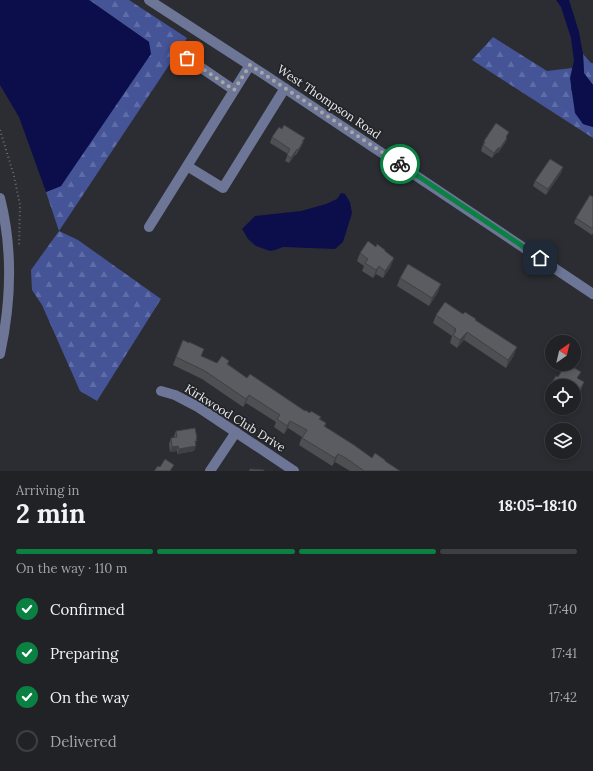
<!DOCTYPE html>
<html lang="en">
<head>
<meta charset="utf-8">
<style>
  body { margin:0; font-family:Lora,serif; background:#2d2f32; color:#f1f3f6; height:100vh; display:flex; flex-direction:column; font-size:15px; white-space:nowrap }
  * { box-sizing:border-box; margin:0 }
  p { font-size:13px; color:#a2a4a7 }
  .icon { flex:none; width:22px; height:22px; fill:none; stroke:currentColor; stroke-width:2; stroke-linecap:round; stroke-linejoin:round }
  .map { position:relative; height:471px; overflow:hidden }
  .panel { display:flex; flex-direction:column; background:#212226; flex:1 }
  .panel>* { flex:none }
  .needle { width:26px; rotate:34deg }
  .controls { position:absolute; left:545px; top:335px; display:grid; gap:8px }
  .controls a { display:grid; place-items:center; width:36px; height:36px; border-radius:50%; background:#212226; box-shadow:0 2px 6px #0003,0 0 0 1px #3e3f43; font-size:20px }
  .pin { position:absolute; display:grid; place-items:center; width:34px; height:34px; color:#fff; margin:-17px; border-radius:8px; box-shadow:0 2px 6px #0006 }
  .courier { position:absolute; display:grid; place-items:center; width:40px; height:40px; margin:-20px; border:3px solid #0b8043; border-radius:50%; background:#fff; color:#222; box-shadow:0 1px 5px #0007 }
  .summary em { font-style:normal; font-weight:800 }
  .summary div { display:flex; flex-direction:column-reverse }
  .summary { display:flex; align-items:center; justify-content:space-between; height:68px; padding:0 16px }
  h1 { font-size:26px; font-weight:800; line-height:30px }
  .bar { display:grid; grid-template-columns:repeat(4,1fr); gap:6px 4px; align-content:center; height:48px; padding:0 16px }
  .bar i { height:5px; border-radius:3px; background:#3e3f43 }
  .bar .selected { background:#0b8043 }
  .bar p { grid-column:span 4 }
  ol { padding:0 16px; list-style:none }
  li { display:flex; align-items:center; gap:12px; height:44px }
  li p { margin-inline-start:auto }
  li .icon { padding:4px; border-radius:50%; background:#0b8043; color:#fff; stroke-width:4 }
  li:last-child { color:#a2a4a7 }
  li i { width:22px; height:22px; border:2px solid #3e3f43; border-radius:50% }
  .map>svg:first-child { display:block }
  .forest { fill:url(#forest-firs) }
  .water { fill:#0c0e4c }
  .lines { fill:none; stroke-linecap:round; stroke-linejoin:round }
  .path { stroke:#6d6e72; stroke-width:2; stroke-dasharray:1 3; stroke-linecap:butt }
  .minor { stroke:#6d7696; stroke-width:10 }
  .wall { fill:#4d4f53 }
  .shaded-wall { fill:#3f4044 }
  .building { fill:#5a5c61; stroke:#3f4044 }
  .done { stroke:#a6a7ab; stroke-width:4; stroke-dasharray:0 7.2 }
  .route { stroke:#0b8043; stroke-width:5 }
  .labels { text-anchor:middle; stroke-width:3.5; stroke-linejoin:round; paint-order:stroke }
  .street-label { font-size:12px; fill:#e8e9ec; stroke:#222428 }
</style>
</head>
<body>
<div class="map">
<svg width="593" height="471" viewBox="0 0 593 471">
  <defs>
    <pattern id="forest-firs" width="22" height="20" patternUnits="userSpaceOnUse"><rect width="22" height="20" fill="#445497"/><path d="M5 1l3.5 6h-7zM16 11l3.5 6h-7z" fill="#5f6da6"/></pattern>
  </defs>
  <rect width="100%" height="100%" fill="#2c2d32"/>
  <path class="forest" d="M89,0H129L187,38L59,231L78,240L161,299L97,401L80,391L42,305L32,290L31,270L59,231L46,192L61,186L149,42Z
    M493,37L547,71L572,68L571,89L583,124L593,127V138L472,60Z
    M583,54L591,63H593V85L584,74Z"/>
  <path class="water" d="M0,0H89L149,42L151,54L61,186L46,192L19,117L0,85Z
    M556,0H569L579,32L583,54L584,73L593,85V127L583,124L575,113L570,78L574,61L571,38L561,7Z
    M341,193L345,194L350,202L352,213L343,242L335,249L283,247L275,250L270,251L256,246L248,239L242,229L255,216L301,211L326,204L337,199Z"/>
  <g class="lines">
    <path class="path" d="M0,130L14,176L20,205L19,247"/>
    <path class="minor" d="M149,0L265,75L593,294
      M187,58L234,90
      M187,166L223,188L285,88
      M0,198C13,249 11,303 0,354
      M149,227L250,65
      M161,391L175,395L198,407L294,471
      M210,471L236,432"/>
  </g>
  <path class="wall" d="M282,129L305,138L301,147L296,155H295L289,163L285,161L288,154L270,143L272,137Z
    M507,138L505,143L498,153H496L495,154L492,158L481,151L484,141Z
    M563,167L561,173L546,195L533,186L535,181Z
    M593,197V233L592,235L574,223L576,218Z
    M376,247L385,252L391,266L383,278L376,274L373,278L362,271L364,266L357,261L360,253Z
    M400,278L438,292L429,306L397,286Z
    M463,314L476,320L514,355L506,368L464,340L457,348L450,343L452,336L433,323L436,315Z
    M189,343L204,349L201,356L217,363L229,361L228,364L247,378L305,411L321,417L320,419L326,423L325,427L372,458L385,461L400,471H350L335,462L332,466L299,445L302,437L288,428L284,434L274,427L276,422L246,403L243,407L202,379L173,365L176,357Z
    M558,377L578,379L584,382L581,390L577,397L574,395V386H552V398L546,395L549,387Z
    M176,431L196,439L194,451L177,454V451L170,452L169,444L171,438H174V436Z"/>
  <path class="shaded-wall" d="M305,138L301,147L296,155L298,150Z
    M507,138L505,143L498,153H496L495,154L497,149Z
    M297,149L295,155L289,163L291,158Z
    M497,149L495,154L492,158L494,153Z
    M563,167L561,173L546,195L548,189Z
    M394,258L391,266L383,278L385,271Z
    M379,266L376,274L373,278L376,270Z
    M441,284L438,292L429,306L432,298Z
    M467,332L464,340L457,348L460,340Z
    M517,347L514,355L506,368L508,360Z
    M584,382L581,390L577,397L580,389Z
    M249,395L246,403L243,407L246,399Z
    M290,421L288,428L284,434L287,426Z
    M178,446L177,451L170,452L172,447Z
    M196,446L194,451L177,454L179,449Z
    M338,454L335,462L332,466L335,458Z"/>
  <path class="building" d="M496,123L509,132L506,137L507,138L500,148H498L497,149L494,153L483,145L485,142L484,141Z
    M284,125L305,138L302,141L303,142L298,150L297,149L291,158L287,155L290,149L272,137L279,127L282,129Z
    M550,159L563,167L548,189L535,181Z
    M590,195L593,197V229L576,218Z
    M368,241L376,247L377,244L385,250V251L394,258L385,271L379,266L376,270L365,263L368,259L360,253Z
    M408,264L441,284L432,298L400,278Z
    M445,302L463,314L465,312L476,319L475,320L517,347L508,360L467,332L460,340L453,335L456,331L454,330L456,329L436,315Z
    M183,340L189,343V342L204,349L201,356L217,363L222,356L229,361L227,364L247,378L250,374L305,411V410L310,413L311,411L321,417L319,419L326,423L324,426L354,445L372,458L375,453L385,460V461L400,471H364L346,458L338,454L335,458L302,438L307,430L290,421L287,426L277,419L280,415L249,395L246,399L205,371L176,357Z
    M566,364H568L581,372L577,378L584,382L580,389L575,386L574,388V386H552V389L549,387L556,376L558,377Z
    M195,428L197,438H196L197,441H195L196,446L179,449L178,446L172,447L171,438L177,437L176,431Z
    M165,459L174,465L170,471H154L158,466L160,467Z
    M250,469L264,470V471H249Z"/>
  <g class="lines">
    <path class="done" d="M187,58L234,90L250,65L400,164"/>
    <path class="route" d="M400,164L540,258"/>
  </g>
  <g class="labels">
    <g class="street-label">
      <text transform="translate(329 102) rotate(34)" y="4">West Thompson Road</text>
      <text transform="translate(235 418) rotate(32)" y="4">Kirkwood Club Drive</text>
    </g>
  </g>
</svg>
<div class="controls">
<a><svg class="needle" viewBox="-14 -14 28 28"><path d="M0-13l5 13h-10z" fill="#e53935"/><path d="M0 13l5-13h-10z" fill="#a2a4a7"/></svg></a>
<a><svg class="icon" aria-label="locate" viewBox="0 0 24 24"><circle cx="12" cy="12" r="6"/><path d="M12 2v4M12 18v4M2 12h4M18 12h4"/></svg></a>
<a><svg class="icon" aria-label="layers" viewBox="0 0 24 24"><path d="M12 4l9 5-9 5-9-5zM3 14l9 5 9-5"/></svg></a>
</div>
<div class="pin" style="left:187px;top:58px;background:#ea580c"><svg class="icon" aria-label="bag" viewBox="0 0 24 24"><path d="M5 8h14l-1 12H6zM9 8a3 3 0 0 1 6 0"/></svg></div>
<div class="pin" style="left:540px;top:258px;background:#1f2937"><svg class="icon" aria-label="home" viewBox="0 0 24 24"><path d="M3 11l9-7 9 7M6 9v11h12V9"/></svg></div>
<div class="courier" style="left:400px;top:164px"><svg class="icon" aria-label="bike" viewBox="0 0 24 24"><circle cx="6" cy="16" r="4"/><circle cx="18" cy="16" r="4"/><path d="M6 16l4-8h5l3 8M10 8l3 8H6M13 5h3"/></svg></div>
</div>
<section class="panel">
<div class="summary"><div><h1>2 min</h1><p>Arriving in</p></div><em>18:05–18:10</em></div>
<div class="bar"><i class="selected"></i><i class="selected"></i><i class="selected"></i><i></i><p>On the way · 110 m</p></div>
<ol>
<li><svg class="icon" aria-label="check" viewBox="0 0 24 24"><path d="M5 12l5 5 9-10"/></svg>Confirmed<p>17:40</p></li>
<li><svg class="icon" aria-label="check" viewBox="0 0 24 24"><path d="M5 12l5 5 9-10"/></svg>Preparing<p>17:41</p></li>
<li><svg class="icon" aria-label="check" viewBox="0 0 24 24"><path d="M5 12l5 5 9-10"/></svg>On the way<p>17:42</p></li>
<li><i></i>Delivered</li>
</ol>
</section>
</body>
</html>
